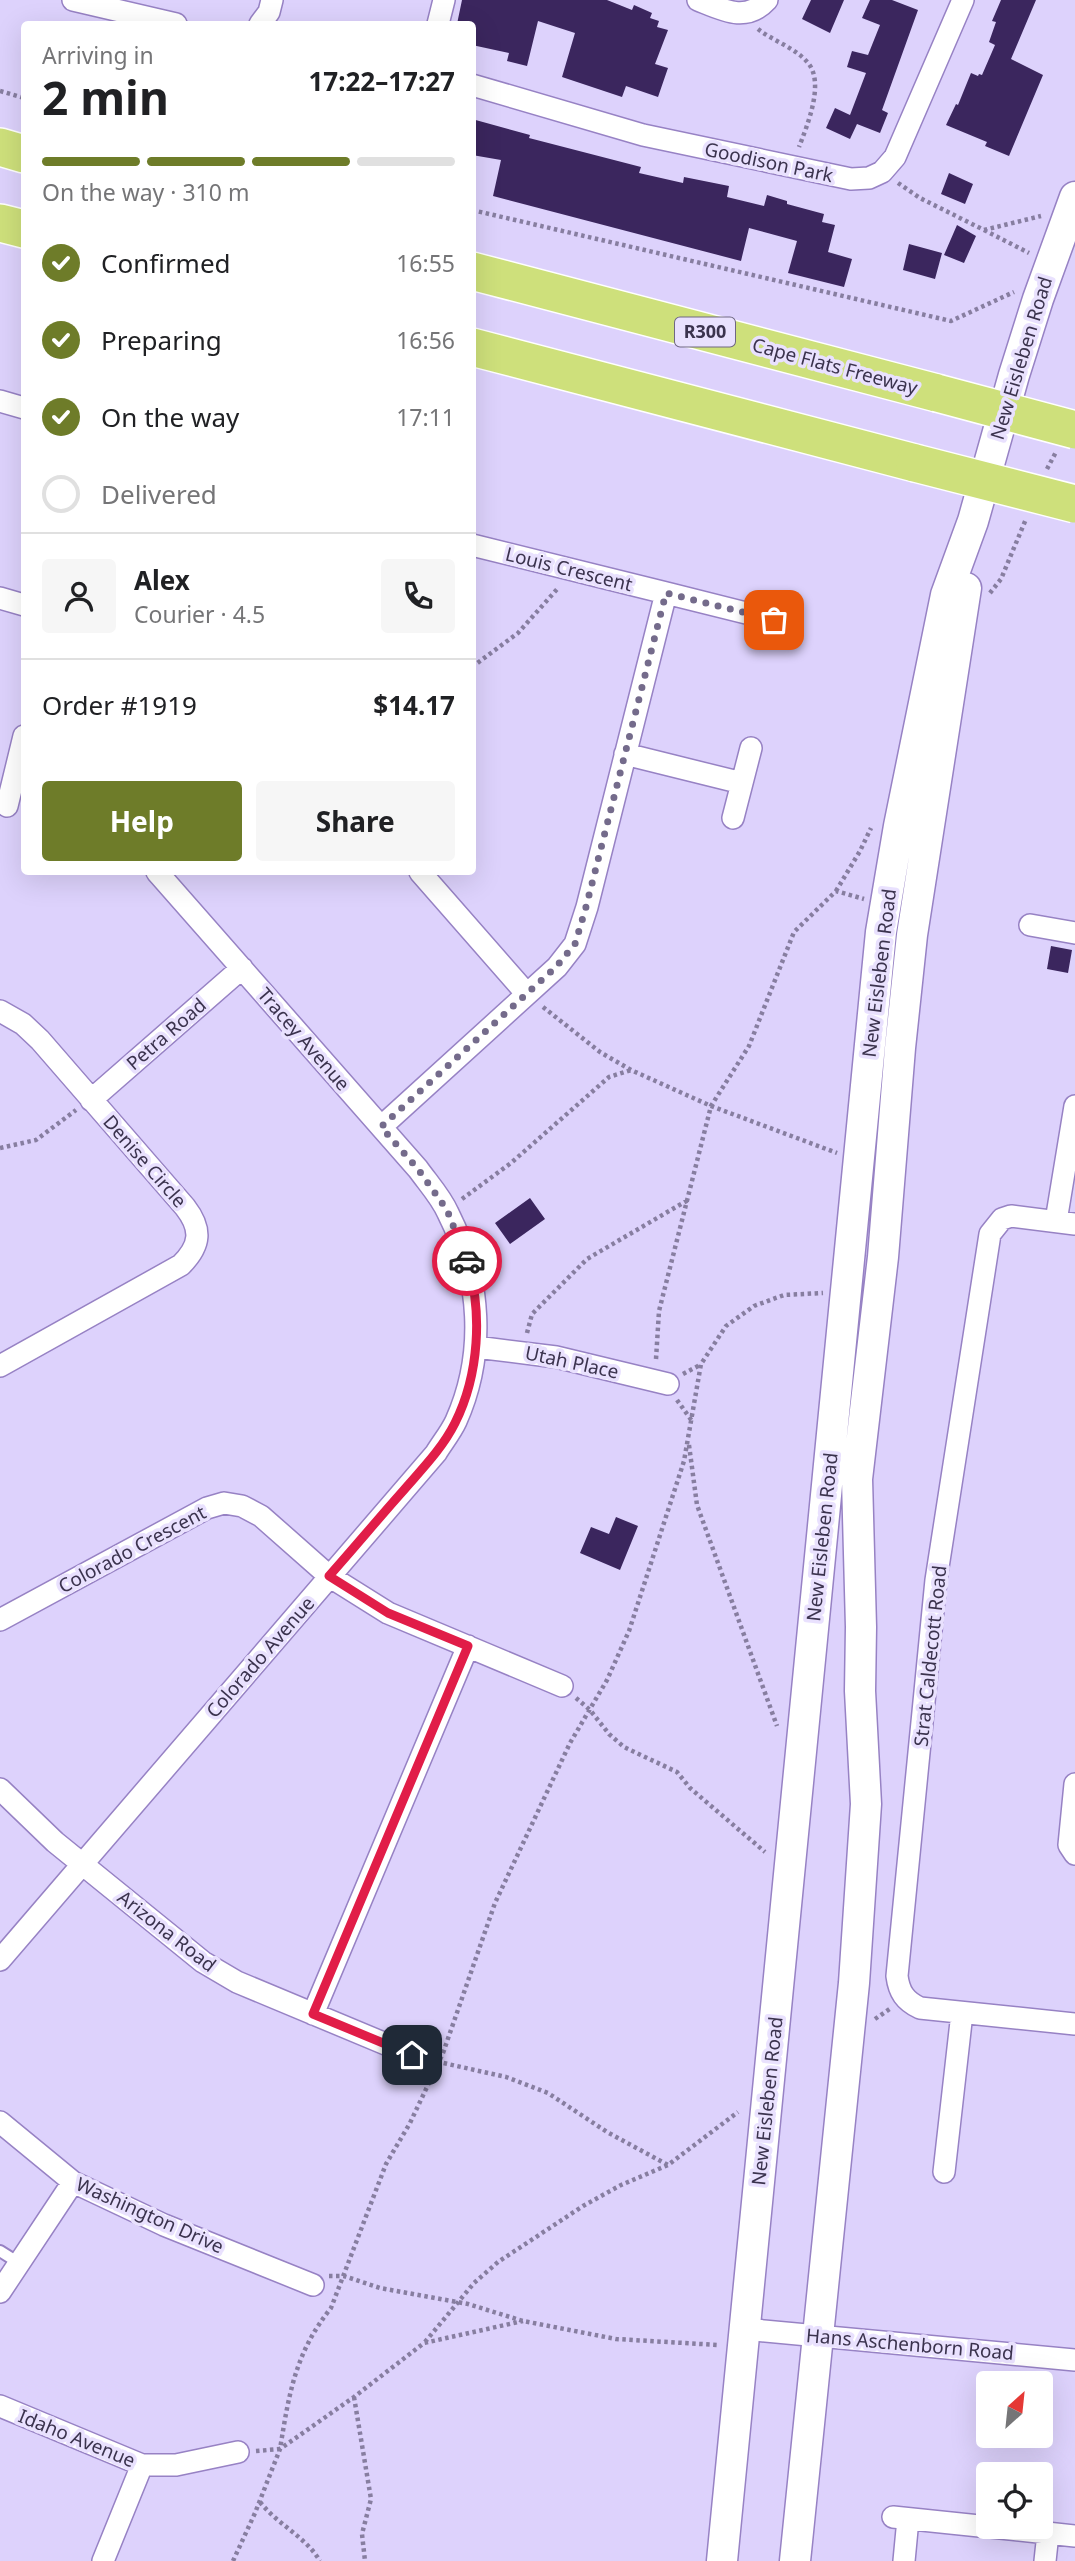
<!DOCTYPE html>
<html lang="en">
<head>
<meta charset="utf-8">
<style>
  body { margin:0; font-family:"Noto Sans",sans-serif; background:#f6f6f6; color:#202124; height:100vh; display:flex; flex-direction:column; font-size:26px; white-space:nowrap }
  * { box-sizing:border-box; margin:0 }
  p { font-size:23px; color:#757577 }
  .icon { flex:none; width:38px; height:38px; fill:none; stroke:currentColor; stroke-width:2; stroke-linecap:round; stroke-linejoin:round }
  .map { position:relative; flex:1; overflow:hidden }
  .drawer { position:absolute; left:21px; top:21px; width:455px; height:854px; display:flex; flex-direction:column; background:#fff; border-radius:7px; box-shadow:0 7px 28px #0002 }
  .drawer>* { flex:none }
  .needle { width:46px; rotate:27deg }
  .controls { position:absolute; left:976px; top:2371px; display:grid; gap:14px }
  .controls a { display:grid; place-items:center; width:77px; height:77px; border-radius:7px; background:#fff; box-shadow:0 7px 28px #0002; font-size:35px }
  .pin { position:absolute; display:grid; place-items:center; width:60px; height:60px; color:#fff; margin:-30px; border-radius:14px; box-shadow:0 4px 10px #0006 }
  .courier { position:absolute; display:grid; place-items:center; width:70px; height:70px; margin:-35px; border:5px solid #e11d48; border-radius:50%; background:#fff; color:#222; box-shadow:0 2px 9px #0007 }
  .headline em { font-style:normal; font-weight:700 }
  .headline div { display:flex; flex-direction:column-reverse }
  .headline { display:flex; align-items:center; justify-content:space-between; height:119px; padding:0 21px }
  h1 { font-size:46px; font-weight:700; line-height:52px }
  .bar { display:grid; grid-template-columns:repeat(4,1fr); gap:10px 7px; align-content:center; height:84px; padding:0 21px }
  .bar i { height:9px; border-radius:5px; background:#e0e0e0 }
  .bar .selected { background:#6e7c29 }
  .bar p { grid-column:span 4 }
  .line { display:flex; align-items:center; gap:18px; padding:0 21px; border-top:2px solid #e0e0e0 }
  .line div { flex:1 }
  .round { display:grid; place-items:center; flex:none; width:74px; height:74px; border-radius:7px; background:#f6f6f6 }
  ol { padding:0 21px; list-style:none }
  li { display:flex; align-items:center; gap:21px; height:77px }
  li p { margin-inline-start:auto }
  li .icon { padding:7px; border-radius:50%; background:#6e7c29; color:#fff; stroke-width:4 }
  li:last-child { color:#757577 }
  li i { width:38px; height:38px; border:4px solid #e0e0e0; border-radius:50% }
  .primary-button { display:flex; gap:14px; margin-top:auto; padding:14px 21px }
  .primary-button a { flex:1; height:80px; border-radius:7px; background:#6e7c29; color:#fff; font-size:28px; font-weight:700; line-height:80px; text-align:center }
  .primary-button a+a { background:#f6f6f6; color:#202124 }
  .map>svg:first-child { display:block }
  .building { fill:#3b265e }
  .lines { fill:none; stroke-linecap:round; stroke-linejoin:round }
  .lane-casing { stroke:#9782c4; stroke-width:14 }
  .street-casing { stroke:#9782c4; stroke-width:24 }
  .secondary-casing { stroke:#9782c4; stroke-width:33 }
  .highway-casing { stroke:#fff; stroke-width:40 }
  .path { stroke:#877ea0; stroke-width:4.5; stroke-dasharray:3.5 3.5; stroke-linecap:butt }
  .lane { stroke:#fff; stroke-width:10 }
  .street { stroke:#fff; stroke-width:21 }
  .secondary { stroke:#fff; stroke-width:30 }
  .highway { stroke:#cee07b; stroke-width:37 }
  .highway-bridge-casing { stroke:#fff; stroke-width:40; stroke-linecap:butt }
  .highway-bridge { stroke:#cee07b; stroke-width:37 }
  .done { stroke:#746b8b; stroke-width:7; stroke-dasharray:0 12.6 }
  .route { stroke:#e11d48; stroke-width:9 }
  .labels { text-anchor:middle; stroke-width:7; stroke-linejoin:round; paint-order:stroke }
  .shield { fill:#e9e1fe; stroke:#6f6783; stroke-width:2 }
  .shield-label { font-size:18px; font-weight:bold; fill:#3b334e }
  .street-label { font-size:19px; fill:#3b334e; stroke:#e9e1fe }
</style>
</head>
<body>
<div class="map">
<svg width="1075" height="2561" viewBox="0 0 1075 2561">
  <rect width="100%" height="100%" fill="#ddd2fc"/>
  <path class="building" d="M462,0H607L632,10L634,5L652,13L650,18L659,21L657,27L668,30L655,64L668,68L658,97L626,86L622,97L562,77L575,33L538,21L527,66L507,61L509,53L472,45V24H457Z
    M811,0H844L830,33L802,19Z
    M870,0H892L918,10L882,110L888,113L880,133L857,124L850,139L826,128L835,108L850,115L866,73L847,67L852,51L868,55L880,25L862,18Z
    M1001,0H1036L1011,59L1043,75L1009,156L985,146L987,142L946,125L956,104L958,105L971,73L978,76L979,74L982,75L995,45L989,42L996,22L992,21Z
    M472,119L530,135L529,138L641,167L639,173L683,183L684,177L729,186L727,197L764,206L767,195L787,201V204L824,214L822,222L835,225L828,252L852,259L844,287L788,273L797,241L749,228L741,261L493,196L501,160L472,155Z
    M949,173L973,184L965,204L941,194Z
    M957,225L976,236L964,263L944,255Z
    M909,244L942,253L935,279L903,270Z
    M1051,946L1072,950L1068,973L1047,969Z
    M530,1198L545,1219L510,1244L495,1223Z
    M616,1517L638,1526L620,1570L580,1553L591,1527L609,1534Z"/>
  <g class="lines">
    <g class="lane-casing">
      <path id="lane" d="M0,2251L19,2263"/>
    </g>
    <g class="street-casing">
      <path id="street" d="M73,0L176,24
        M698,0C723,10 746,23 767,0
        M260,24L269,12L272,0
        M438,24L444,0
        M472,85L643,135L851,179L869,178L882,172L895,157L963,0
        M0,401L24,408
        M666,593L774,620
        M0,598L24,605
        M625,754L742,783
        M7,806L24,736
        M733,818L751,748
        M420,872L526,993
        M1030,925L1075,933
        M0,1011L23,1024L40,1040L185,1207C202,1229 201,1245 181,1265L0,1366
        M91,1100L242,968
        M381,1127L557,967L575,944L587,907L666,593L472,545
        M1056,1221L1075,1106
        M1075,1224L1011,1216L1002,1219L990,1234L936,1580L897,1976C899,1992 905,2001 920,2008L1075,2024
        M476,1347L556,1357L668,1384
        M0,1620L207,1508L224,1503L242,1506L261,1516L329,1576L388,1613L562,1686
        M1075,1784L1069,1845L1075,1854
        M0,1789L55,1842L203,1962L237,1982L412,2055
        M0,1960L436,1453C442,1443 451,1432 456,1421C486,1354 481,1278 448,1213C441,1197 428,1183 418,1169L157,872
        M313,2014L468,1646
        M0,2122L73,2182L164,2225L313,2285
        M944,2172L962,2013
        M0,2292L73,2182
        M744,2329L1075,2360
        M0,2406L142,2465H176L238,2452
        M893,2517L989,2527
        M991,2527L1075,2536
        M103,2561L142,2465
        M904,2561L908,2519
        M1045,2561L1048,2533"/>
    </g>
    <g class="secondary-casing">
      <path id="secondary" d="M722,2561L881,932L899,826L946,595L973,521L1014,375L1038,299L1075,197
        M795,2561L854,1983L866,1804L860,1691L861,1627L857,1479L883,1257L900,1048L912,935L966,588"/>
    </g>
    <g class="highway-casing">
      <path id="highway" d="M0,147L24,154
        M0,223L24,229
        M472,271L937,393
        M472,347L915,463"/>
    </g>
    <path class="path" d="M758,29C773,41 796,48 808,63C825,83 807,126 799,147
      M0,91L24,98
      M898,183L920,198L984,230L1041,216
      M472,210L951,321L1014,292
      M984,230L1029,253
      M1047,469L1056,452
      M990,593L1001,579L1026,519
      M472,667L518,633L559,587
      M836,891L860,851L871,828
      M543,1007L600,1052L631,1070L711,1106L837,1153
      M0,1148L36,1140L76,1110
      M462,1199L511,1163L609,1077L631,1070
      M527,1333L532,1314L587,1259L688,1200
      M656,1359L659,1311L711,1106L749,1046L794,932L836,891L864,899
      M683,1374L700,1365
      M677,1400L692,1421
      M689,1445L697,1505L777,1726
      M576,1698L590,1710L609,1734L624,1747L677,1772L690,1788L765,1852
      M875,2019L891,2008
      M430,2060L506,2077L548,2093L607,2132L668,2165
      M329,2276H344L380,2288L468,2304L523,2321L616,2339L718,2345
      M425,2342L474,2283L498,2262L583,2206L621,2185L668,2165L738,2112
      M354,2397L371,2499L362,2534L365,2561
      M256,2451L280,2449C289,2394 295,2353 331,2308L386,2164L410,2123L443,2053L495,1903L570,1743L607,1680L629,1631L684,1461L701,1364L726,1326L754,1306L784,1295L823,1293
      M260,2502C278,2525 305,2536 320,2561
      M233,2561L255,2513L280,2449L354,2397L424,2343L523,2321"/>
    <use href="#lane" class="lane"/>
    <use href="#street" class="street"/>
    <use href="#secondary" class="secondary"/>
    <use href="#highway" class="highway"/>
    <g class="highway-bridge-casing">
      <path id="highway-bridge" d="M937,393L1075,430
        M915,463L1075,504"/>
    </g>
    <use href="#highway-bridge" class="highway-bridge"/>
  </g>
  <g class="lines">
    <path class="done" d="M467,1261L447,1210L418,1169L381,1127L556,967L575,944L586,907L666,593L774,620"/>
    <path class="route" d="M412,2055L313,2014L468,1646L388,1613L329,1576C354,1548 378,1519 403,1491C421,1470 442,1449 455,1423C479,1375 483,1312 467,1261"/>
  </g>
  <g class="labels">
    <rect class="shield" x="675" y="317.5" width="60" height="29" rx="5"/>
    <g class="shield-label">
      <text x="705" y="338">R300</text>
    </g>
    <g class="street-label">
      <text transform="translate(769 162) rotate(12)" y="7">Goodison Park</text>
      <text transform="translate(1021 358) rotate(-73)" y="7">New Eisleben Road</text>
      <text transform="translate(835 366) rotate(15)" y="7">Cape Flats Freeway</text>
      <text transform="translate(569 569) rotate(14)" y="7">Louis Crescent</text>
      <text transform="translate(879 973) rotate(-83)" y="7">New Eisleben Road</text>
      <text transform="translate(166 1034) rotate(-41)" y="7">Petra Road</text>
      <text transform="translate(304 1039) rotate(49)" y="7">Tracey Avenue</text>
      <text transform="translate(145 1161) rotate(49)" y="7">Denise Circle</text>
      <text transform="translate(572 1362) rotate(12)" y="7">Utah Place</text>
      <text transform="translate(822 1537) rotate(-84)" y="7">New Eisleben Road</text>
      <text transform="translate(132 1549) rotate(-28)" y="7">Colorado Crescent</text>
      <text transform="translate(930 1656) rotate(-84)" y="7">Strat Caldecott Road</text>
      <text transform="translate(260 1657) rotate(-49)" y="7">Colorado Avenue</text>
      <text transform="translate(167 1931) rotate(38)" y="7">Arizona Road</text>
      <text transform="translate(767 2101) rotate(-84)" y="7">New Eisleben Road</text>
      <text transform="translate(150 2215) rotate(24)" y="7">Washington Drive</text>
      <text transform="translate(910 2344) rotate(5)" y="7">Hans Aschenborn Road</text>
      <text transform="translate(77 2438) rotate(22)" y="7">Idaho Avenue</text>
    </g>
  </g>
</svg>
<div class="controls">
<a><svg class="needle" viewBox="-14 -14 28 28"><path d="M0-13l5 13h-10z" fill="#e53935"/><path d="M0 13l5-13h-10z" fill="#757577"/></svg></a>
<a><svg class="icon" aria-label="locate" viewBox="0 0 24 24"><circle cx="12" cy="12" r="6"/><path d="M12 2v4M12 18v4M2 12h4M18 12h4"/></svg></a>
</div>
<div class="pin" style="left:774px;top:620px;background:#ea580c"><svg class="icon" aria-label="bag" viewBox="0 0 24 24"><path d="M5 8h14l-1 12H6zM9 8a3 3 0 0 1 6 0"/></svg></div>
<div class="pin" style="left:412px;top:2055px;background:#1f2937"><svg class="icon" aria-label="home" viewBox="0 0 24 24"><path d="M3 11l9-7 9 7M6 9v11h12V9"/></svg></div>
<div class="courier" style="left:467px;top:1261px"><svg class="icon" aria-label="car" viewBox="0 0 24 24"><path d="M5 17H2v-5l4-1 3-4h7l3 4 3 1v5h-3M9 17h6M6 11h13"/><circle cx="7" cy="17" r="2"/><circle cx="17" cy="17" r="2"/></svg></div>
<section class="drawer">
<div class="headline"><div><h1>2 min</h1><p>Arriving in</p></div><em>17:22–17:27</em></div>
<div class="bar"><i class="selected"></i><i class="selected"></i><i class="selected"></i><i></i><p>On the way · 310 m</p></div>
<ol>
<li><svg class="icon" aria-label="check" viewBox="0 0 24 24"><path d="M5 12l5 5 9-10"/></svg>Confirmed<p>16:55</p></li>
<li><svg class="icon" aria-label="check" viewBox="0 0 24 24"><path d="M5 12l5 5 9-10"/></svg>Preparing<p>16:56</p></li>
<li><svg class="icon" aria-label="check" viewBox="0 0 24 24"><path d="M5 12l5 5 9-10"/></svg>On the way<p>17:11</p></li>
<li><i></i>Delivered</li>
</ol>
<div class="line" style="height:126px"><a class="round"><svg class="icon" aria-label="person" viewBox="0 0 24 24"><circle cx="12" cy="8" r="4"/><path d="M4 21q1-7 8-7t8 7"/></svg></a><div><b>Alex</b><p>Courier · 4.5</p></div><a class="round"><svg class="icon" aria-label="phone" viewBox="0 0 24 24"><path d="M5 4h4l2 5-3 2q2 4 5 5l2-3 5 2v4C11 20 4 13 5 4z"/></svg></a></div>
<div class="line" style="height:91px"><div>Order #1919</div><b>$14.17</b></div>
<div class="primary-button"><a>Help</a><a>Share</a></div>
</section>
</div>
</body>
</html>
